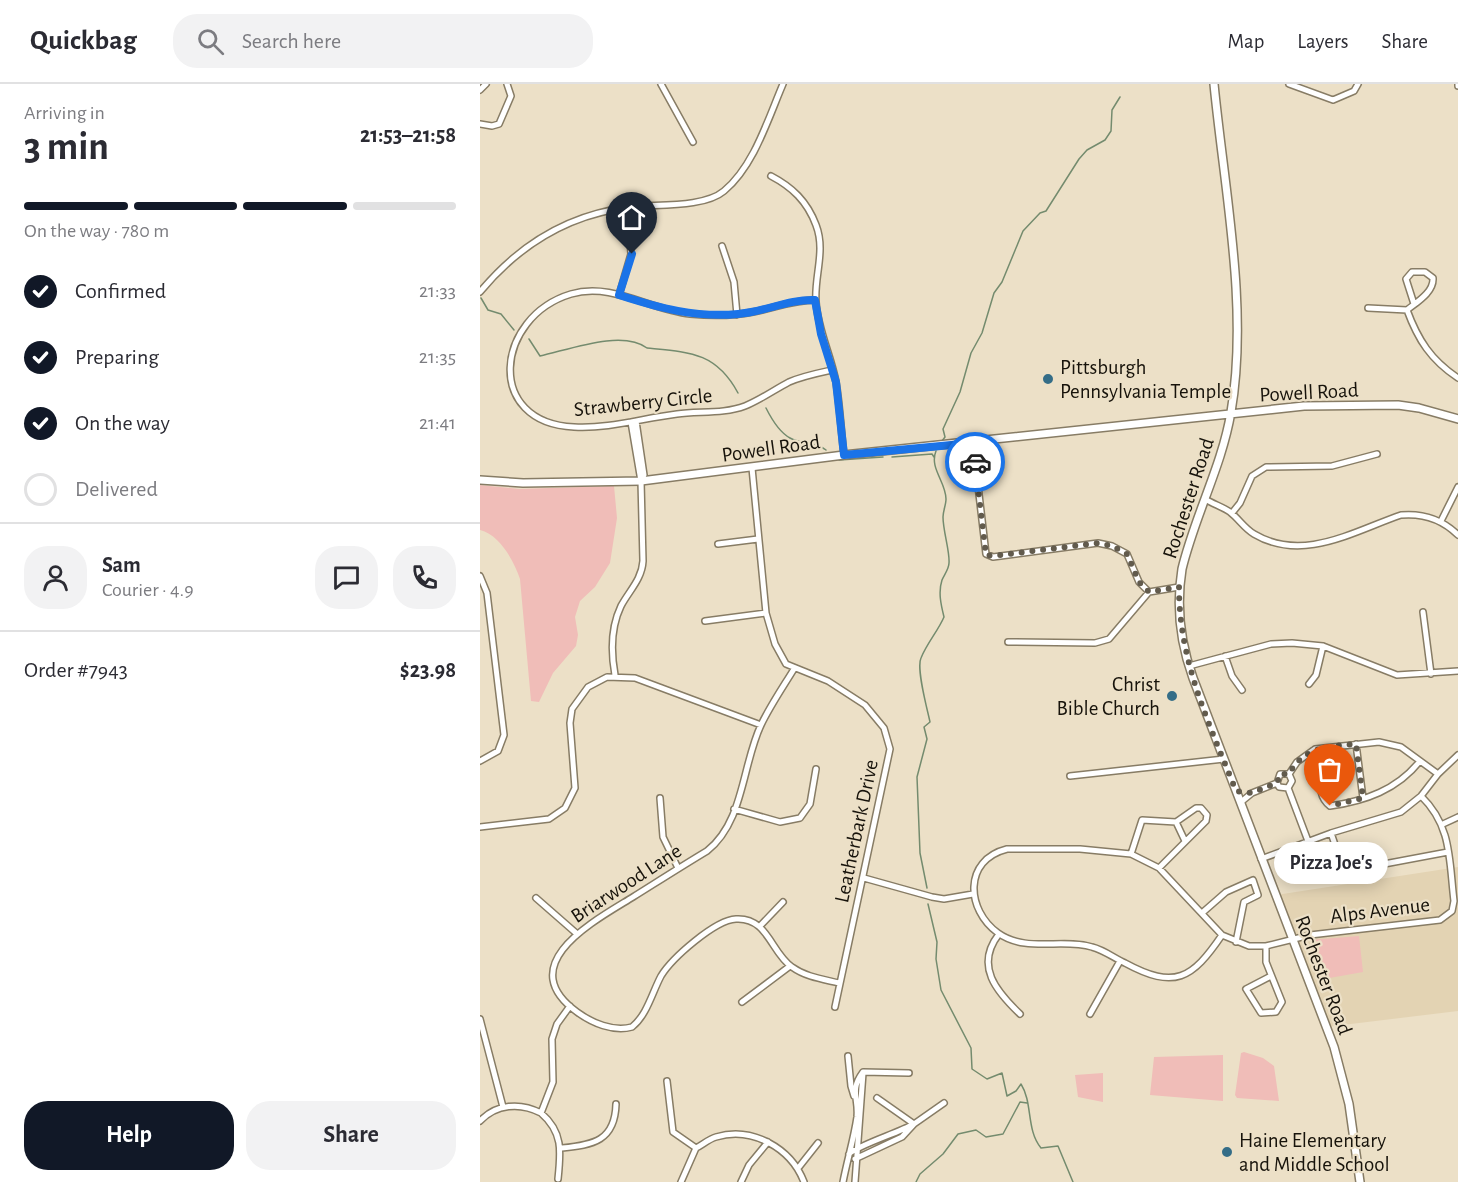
<!DOCTYPE html>
<html lang="en">
<head>
<meta charset="utf-8">
<style>
  body { margin:0; font-family:"Alegreya Sans",sans-serif; background:#f2f2f3; color:#2b2b33; height:100vh; display:flex; flex-direction:column; font-size:22px; white-space:nowrap }
  * { box-sizing:border-box; margin:0 }
  p { font-size:20px; color:#7c7c81 }
  .icon { flex:none; width:33px; height:33px; fill:none; stroke:currentColor; stroke-width:2; stroke-linecap:round; stroke-linejoin:round }
  .map { position:relative; flex:1; overflow:hidden }
  .panel { display:flex; flex-direction:column; background:#fff; width:480px }
  .panel>* { flex:none }
  .pin { position:absolute; display:grid; place-items:center; width:51px; height:51px; color:#fff; margin:-62px -26px; border-radius:50% 50% 50% 0; rotate:-45deg; box-shadow:0 0 6px #0007 }
  .pin .icon { rotate:45deg }
  .courier { position:absolute; display:grid; place-items:center; width:60px; height:60px; margin:-30px; border:4px solid #1a73e8; border-radius:50%; background:#fff; color:#222; box-shadow:0 2px 8px #0007 }
  .bubble { position:absolute; height:42px; border-radius:21px; background:#fff; box-shadow:0 3px 15px #0003; font-size:20px; font-weight:600; line-height:42px; text-align:center }
  .head em { font-style:normal; font-weight:600 }
  .head div { display:flex; flex-direction:column-reverse }
  .head { display:flex; align-items:center; justify-content:space-between; height:102px; padding:0 24px }
  h1 { font-size:39px; font-weight:600; line-height:45px }
  .bar { display:grid; grid-template-columns:repeat(4,1fr); gap:9px 6px; align-content:center; height:72px; padding:0 24px }
  .bar i { height:8px; border-radius:4px; background:#e1e1e2 }
  .bar .current { background:#111827 }
  .bar p { grid-column:span 4 }
  .line { display:flex; align-items:center; gap:15px; padding:0 24px; border-top:2px solid #e1e1e2 }
  .line div { flex:1 }
  .round { display:grid; place-items:center; flex:none; width:63px; height:63px; border-radius:24px; background:#f2f2f3 }
  ol { padding:0 24px; list-style:none }
  li { display:flex; align-items:center; gap:18px; height:66px }
  li p { margin-inline-start:auto }
  li .icon { padding:6px; border-radius:50%; background:#111827; color:#fff; stroke-width:4 }
  li:last-child { color:#7c7c81 }
  li i { width:33px; height:33px; border:3px solid #e1e1e2; border-radius:50% }
  .primary-button { display:flex; gap:12px; margin-top:auto; padding:12px 24px }
  .primary-button a { flex:1; height:69px; border-radius:24px; background:#111827; color:#fff; font-size:24px; font-weight:600; line-height:69px; text-align:center }
  .primary-button a+a { background:#f2f2f3; color:#2b2b33 }
  header { display:flex; align-items:center; gap:36px; box-sizing:border-box; height:84px; padding:0 30px; background:#fff; border-bottom:2px solid #e1e1e2 }
  header strong { font-size:28px }
  nav { display:flex; gap:33px; margin-inline-start:auto; font-size:21px }
  .search { width:420px; height:54px; background:#f2f2f3; display:flex; align-items:center; gap:15px; box-sizing:border-box; padding:0 21px; border-radius:24px; color:#7c7c81; font-size:22px }
  main { display:flex; flex:1; min-height:0 }
  .map>svg:first-child { display:block }
  .built { fill:#e3d3b3 }
  .green { fill:#f0bdb8 }
  .lines { fill:none; stroke-linecap:round; stroke-linejoin:round }
  .stream { stroke:#748b6e; stroke-width:1.5 }
  .minor-casing { stroke:#877c65; stroke-width:8 }
  .tertiary-casing { stroke:#877c65; stroke-width:10 }
  .minor { stroke:#fff; stroke-width:5 }
  .tertiary { stroke:#fff; stroke-width:7 }
  .done { stroke:#625b4d; stroke-width:6; stroke-dasharray:0 10.8 }
  .route { stroke:#1a73e8; stroke-width:8 }
  .poi-dot { fill:#346d87; stroke:#ece0c7; stroke-width:2 }
  .labels { text-anchor:middle; stroke-width:4.5; stroke-linejoin:round; paint-order:stroke }
  .poi-label { font-size:21px; fill:#17130b; stroke:#ece0c7; text-anchor:start }
  .street-label { font-size:21px; fill:#17130b; stroke:#ece0c7 }
</style>
</head>
<body>
<header>
<strong>Quickbag</strong>
<div class="search"><svg class="icon" aria-label="search" viewBox="0 0 24 24"><circle cx="10" cy="10" r="6"/><path d="M15 15l6 6"/></svg>Search here</div>
<nav><a>Map</a><a>Layers</a><a>Share</a></nav>
</header>
<main>
<section class="panel">
<div class="head"><div><h1>3 min</h1><p>Arriving in</p></div><em>21:53–21:58</em></div>
<div class="bar"><i class="current"></i><i class="current"></i><i class="current"></i><i></i><p>On the way · 780 m</p></div>
<ol>
<li><svg class="icon" aria-label="check" viewBox="0 0 24 24"><path d="M5 12l5 5 9-10"/></svg>Confirmed<p>21:33</p></li>
<li><svg class="icon" aria-label="check" viewBox="0 0 24 24"><path d="M5 12l5 5 9-10"/></svg>Preparing<p>21:35</p></li>
<li><svg class="icon" aria-label="check" viewBox="0 0 24 24"><path d="M5 12l5 5 9-10"/></svg>On the way<p>21:41</p></li>
<li><i></i>Delivered</li>
</ol>
<div class="line" style="height:108px"><a class="round"><svg class="icon" aria-label="person" viewBox="0 0 24 24"><circle cx="12" cy="8" r="4"/><path d="M4 21q1-7 8-7t8 7"/></svg></a><div><b>Sam</b><p>Courier · 4.9</p></div><a class="round"><svg class="icon" aria-label="chat" viewBox="0 0 24 24"><path d="M4 5h16v11H9l-5 4z"/></svg></a><a class="round"><svg class="icon" aria-label="phone" viewBox="0 0 24 24"><path d="M5 4h4l2 5-3 2q2 4 5 5l2-3 5 2v4C11 20 4 13 5 4z"/></svg></a></div>
<div class="line" style="height:78px"><div>Order #7943</div><b>$23.98</b></div>
<div class="primary-button"><a>Help</a><a>Share</a></div>
</section>
<div class="map">
<svg width="978" height="1098" viewBox="0 0 978 1098">
  <rect width="100%" height="100%" fill="#ece0c7"/>
  <path class="built" d="M978,783V927L846,943L796,811Z"/>
  <path class="green" d="M0,401L39,405L134,402L137,434L130,479L115,503L100,517L95,533L98,551L96,562L73,589L59,618L51,617L40,495C34,477 20,451 0,446Z
    M879,852L883,888L838,896L830,856Z
    M764,968L783,974L794,982L799,1017L757,1014L755,1011L761,969Z
    M743,971V1017L670,1011L674,973Z
    M623,989V1018L598,1013L595,991Z"/>
  <g class="lines">
    <path class="stream" d="M1,214L8,226L21,230L34,246
      M49,255L60,272C88,266 142,245 167,264C209,268 236,268 258,309
      M286,324C291,334 299,348 310,354C322,361 335,357 346,366
      M462,357L465,353L463,345L480,308L491,269L502,249L514,209L522,198L543,147L560,129L566,127L599,75L607,66L625,56L631,47L632,26L640,13
      M412,373L452,370L454,373
      M359,376L403,373
      M447,804L440,769L437,693L447,655L444,643L450,638C447,624 436,584 441,574C447,559 458,547 464,533C461,521 458,508 462,496C464,491 469,485 469,479C470,468 463,447 463,433C463,427 466,421 466,415C466,398 449,384 456,367
      M448,820L457,858L456,875L461,906L491,964L492,985L507,995L522,989L527,1012L536,1007L541,1000C553,1019 546,1046 561,1064L578,1062L593,1098
      M436,1098L440,1090L463,1070L478,1050L496,1046L506,1053L523,1050L540,1018L547,1019"/>
    <g class="minor-casing">
      <path id="minor" d="M181,0L213,58
        M809,0L853,16L874,7L878,0
        M978,0V2
        M0,6L6,0
        M0,40L12,42L19,40L31,12L27,0
        M291,92C312,103 327,117 336,141C346,167 334,192 336,218C338,246 351,271 356,298C360,322 361,347 364,371
        M242,162L254,198L257,231
        M0,208C39,161 89,130 151,123C176,120 224,124 244,107C274,82 288,35 303,0
        M139,211L151,170L150,156
        M335,216C313,216 295,224 273,228C253,232 231,232 210,230C170,226 132,198 91,210C15,233 4,339 94,343C129,345 163,334 197,330C219,327 244,330 265,322C280,316 294,306 309,298C323,292 338,289 352,286
        M888,224L927,226
        M927,226C937,218 954,208 953,194L945,188H932L926,195L934,220
        M927,226C938,256 951,276 978,294
        M151,338L161,397
        M493,359L506,470L513,473L618,459L632,462L647,470L659,498L669,508L699,503
        M272,384L286,529L295,560L306,580L348,597L385,621L404,644L410,665L355,923
        M725,415C733,420 743,423 750,428C759,435 764,444 774,450C823,479 874,447 921,431C944,429 962,435 978,451
        M752,429L760,419L772,392L786,383L852,382L897,370
        M961,437L978,403
        M238,460L278,455
        M0,492L7,509L24,651L18,667L0,677
        M943,528L951,590
        M225,537L286,529
        M528,558L615,559L629,555L669,508
        M745,572L752,592L762,606
        M709,582L791,560L812,559L843,562L917,591L978,587
        M314,585C303,603 290,622 281,641C262,681 264,738 227,767C202,782 177,798 153,813C116,836 31,880 97,928C112,939 133,948 152,943C167,931 172,909 181,892C192,874 235,836 256,835C288,833 291,869 312,883C326,893 342,895 359,899
        M135,591C131,569 131,543 141,522C149,507 162,495 163,477L161,397L164,391L156,337
        M829,600L836,591L843,562
        M876,660L883,714
        M835,665C837,671 840,678 841,684C841,698 837,712 850,722C885,717 917,706 940,677
        M809,690L817,678L835,665L899,658L921,663L958,690
        M590,692L744,675
        M797,699L799,703L808,704L812,697L809,690
        M797,699L800,690H809
        M808,704L828,757
        M180,714L183,753L198,784
        M761,718L772,709L797,699
        M254,725L300,738L320,734L330,720L336,685
        M696,738L705,757
        M963,740L978,733
        M0,743L69,735L85,724L95,704L90,639L92,625L108,603L127,593L155,594L281,641
        M851,749L863,784L867,787L968,768
        M651,770L662,736L696,738L716,724H721L727,731L726,737L679,784
        M781,775L851,749L921,728L941,712L958,690L978,671
        M806,791L859,771
        M384,794L452,813L464,815L493,810
        M56,814L96,849
        M722,829L746,808L773,796L778,811L764,818L756,858
        M280,842L303,818
        M519,850C494,882 517,908 540,930
        M742,851C712,895 695,906 645,879C634,874 624,866 612,863C582,854 546,869 518,849C486,826 483,776 527,765H600L651,770L679,784L742,851L769,862H786L830,851L960,836L972,827L974,817C969,776 972,742 941,712
        M786,862V878L802,918L796,928L781,929L766,905L791,892
        M262,918L310,882
        M610,930L640,877
        M0,935L23,1023
        M368,972L371,1002L374,1012
        M187,997L193,1048L216,1064
        M397,1014L434,1040L464,1019
        M61,1029C83,1048 81,1067 78,1095
        M0,1037C16,1020 40,1018 61,1029L73,998L72,955L77,940L90,922
        M82,1064C113,1061 135,1057 136,1020
        M216,1064C222,1061 229,1055 236,1053C272,1042 311,1064 324,1098
        M369,1070C378,1061 418,1049 434,1040L422,1053L375,1075
        M319,1083L338,1059
        M201,1098L216,1064
        M261,1098L269,1081L288,1058
        M363,1098C367,1077 374,1054 377,1033C379,1014 369,1007 383,988L429,989
        M375,1098L383,989"/>
    </g>
    <g class="tertiary-casing">
      <path id="tertiary" d="M734,0C744,104 769,224 751,328C742,382 715,431 702,485C696,522 700,558 713,594L854,963L869,1020L880,1098
        M0,396L43,399L161,397L364,371L824,322L918,321L939,324L978,335"/>
    </g>
    <use href="#minor" class="minor"/>
    <use href="#tertiary" class="tertiary"/>
  </g>
  <g class="lines">
    <path class="done" d="M495,378L506,471L513,472L618,459L632,462L647,470L659,498L669,508L699,503C699,578 729,639 756,707L772,709L797,699L800,690H809C823,663 849,662 876,660L883,714L850,722"/>
    <path class="route" d="M152,170L139,211C179,224 216,234 258,230C285,228 308,215 335,216L341,250L356,298L364,371L493,359L495,378"/>
  </g>
  <g class="poi-dot">
    <circle cx="568" cy="295" r="6"/>
    <circle cx="692" cy="612" r="6"/>
    <circle cx="747" cy="1068" r="6"/>
  </g>
  <g class="labels">
    <g class="poi-label">
      <text x="580" y="290">Pittsburgh<tspan x="580" dy="24">Pennsylvania Temple</tspan></text>
      <text x="680" y="607" text-anchor="end">Christ<tspan x="680" dy="24">Bible Church</tspan></text>
      <text x="759" y="1063">Haine Elementary<tspan x="759" dy="24">and Middle School</tspan></text>
    </g>
    <g class="street-label">
      <text transform="translate(829 308) rotate(-3)" y="7">Powell Road</text>
      <text transform="translate(163 318) rotate(-6)" y="7">Strawberry Circle</text>
      <text transform="translate(291 364) rotate(-8)" y="7">Powell Road</text>
      <text transform="translate(708 414) rotate(-72)" y="7">Rochester Road</text>
      <text transform="translate(376 747) rotate(-78)" y="7">Leatherbark Drive</text>
      <text transform="translate(146 799) rotate(-33)" y="7">Briarwood Lane</text>
      <text transform="translate(900 826) rotate(-7)" y="7">Alps Avenue</text>
      <text transform="translate(844 891) rotate(69)" y="7">Rochester Road</text>
    </g>
  </g>
</svg>
<div class="pin" style="left:850px;top:722px;background:#ea580c"><svg class="icon" aria-label="bag" viewBox="0 0 24 24"><path d="M5 8h14l-1 12H6zM9 8a3 3 0 0 1 6 0"/></svg></div>
<div class="pin" style="left:152px;top:170px;background:#1f2937"><svg class="icon" aria-label="home" viewBox="0 0 24 24"><path d="M3 11l9-7 9 7M6 9v11h12V9"/></svg></div>
<div class="courier" style="left:495px;top:378px"><svg class="icon" aria-label="car" viewBox="0 0 24 24"><path d="M5 17H2v-5l4-1 3-4h7l3 4 3 1v5h-3M9 17h6M6 11h13"/><circle cx="7" cy="17" r="2"/><circle cx="17" cy="17" r="2"/></svg></div>
<div class="bubble" style="left:794px;top:758px;width:114px">Pizza Joe's</div>
</div>
</main>
</body>
</html>
